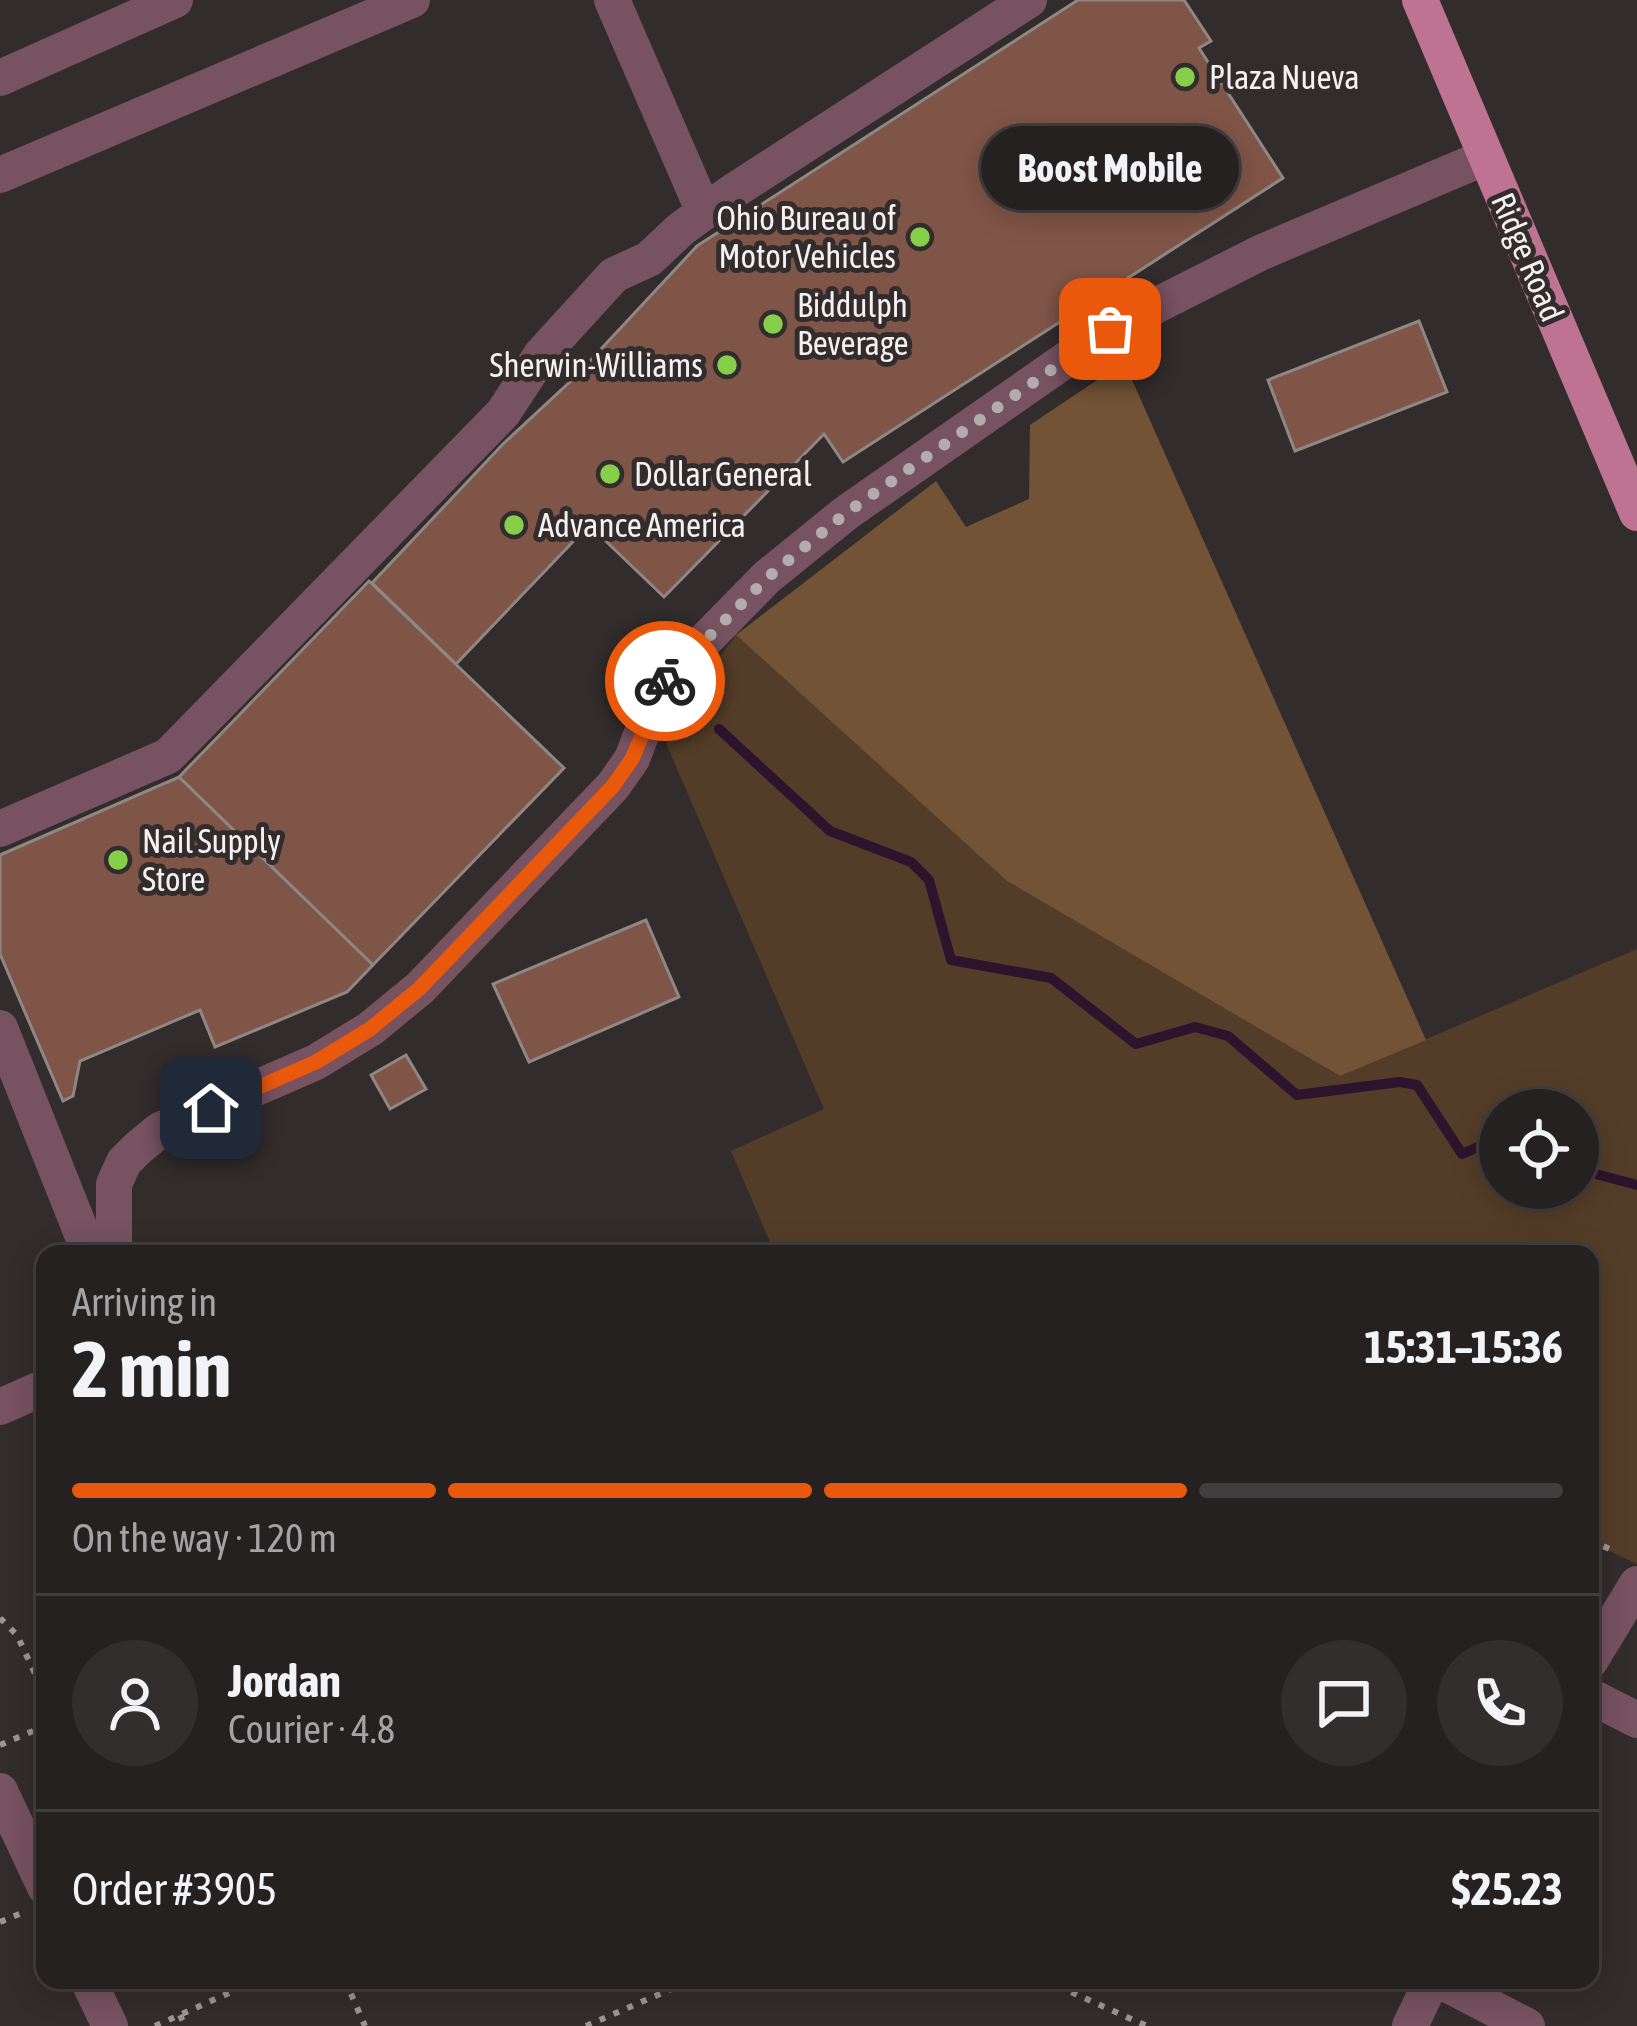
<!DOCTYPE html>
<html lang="en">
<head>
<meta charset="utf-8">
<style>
  body { margin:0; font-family:"Asap Condensed",sans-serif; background:#322e2e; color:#f1f3f6; height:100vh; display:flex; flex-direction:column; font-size:45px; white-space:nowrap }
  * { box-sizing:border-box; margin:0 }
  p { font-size:39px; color:#a4a3a5 }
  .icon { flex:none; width:66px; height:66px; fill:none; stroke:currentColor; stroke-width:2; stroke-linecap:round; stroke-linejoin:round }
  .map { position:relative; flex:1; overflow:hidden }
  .panel { position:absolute; left:36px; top:1245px; width:1563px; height:744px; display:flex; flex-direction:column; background:#262121; border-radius:24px; box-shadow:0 6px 30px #0003,0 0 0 3px #423e3f }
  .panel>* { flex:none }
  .buttons { position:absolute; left:1479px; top:1089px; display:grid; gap:24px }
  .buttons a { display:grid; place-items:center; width:120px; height:120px; border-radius:50%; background:#262121; box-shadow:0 6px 30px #0003,0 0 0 3px #423e3f; font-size:60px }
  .pin { position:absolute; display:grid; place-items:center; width:102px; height:102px; color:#fff; margin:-51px; border-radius:24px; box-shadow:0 6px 18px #0006 }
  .courier { position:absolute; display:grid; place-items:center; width:120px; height:120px; margin:-60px; border:9px solid #ea580c; border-radius:50%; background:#fff; color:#222; box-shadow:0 3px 15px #0007 }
  .bubble { position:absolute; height:84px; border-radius:42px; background:#262121; box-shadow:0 6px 30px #0003,0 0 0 3px #423e3f; font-size:39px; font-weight:700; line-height:84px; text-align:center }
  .headline em { font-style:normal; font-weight:700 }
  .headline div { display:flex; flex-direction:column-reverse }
  .headline { display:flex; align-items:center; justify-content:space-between; height:204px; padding:0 36px }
  h1 { font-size:78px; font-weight:700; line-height:90px }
  .bar { display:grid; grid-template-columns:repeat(4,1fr); gap:18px 12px; align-content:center; height:144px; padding:0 36px }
  .bar i { height:15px; border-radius:9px; background:#423e3f }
  .bar .active { background:#ea580c }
  .bar p { grid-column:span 4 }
  .line { display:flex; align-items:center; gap:30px; padding:0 36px; border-top:3px solid #423e3f }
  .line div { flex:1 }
  .round { display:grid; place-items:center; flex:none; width:126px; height:126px; border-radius:63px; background:#322e2e }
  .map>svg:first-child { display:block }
  .green { fill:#543d28; fill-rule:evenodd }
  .forest { fill:#735336 }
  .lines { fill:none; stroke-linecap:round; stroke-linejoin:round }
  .stream { stroke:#2e132c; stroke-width:10 }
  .building { fill:#7f5547; stroke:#8f8784; stroke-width:3 }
  .path { stroke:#9b9595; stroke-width:6; stroke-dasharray:6 9; stroke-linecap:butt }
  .minor { stroke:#775261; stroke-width:36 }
  .major { stroke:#be7393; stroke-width:36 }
  .done { stroke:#b2acac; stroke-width:12; stroke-dasharray:0 21.6 }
  .route { stroke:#ea580c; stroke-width:15 }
  .poi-dot { fill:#87cf4a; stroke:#332c2c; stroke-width:4.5 }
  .labels { text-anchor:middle; stroke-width:10; stroke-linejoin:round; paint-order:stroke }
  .poi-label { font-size:33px; fill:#f6f1f1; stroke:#332c2c; text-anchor:start }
  .street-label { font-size:33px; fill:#f6f1f1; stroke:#332c2c }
</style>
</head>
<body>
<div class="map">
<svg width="1637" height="2026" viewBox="0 0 1637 2026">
  <rect width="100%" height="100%" fill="#332c2c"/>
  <path class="green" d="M736,635L1007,881L1340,1076L1637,949V1564L1590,1542V1254H775L731,1151L824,1109L662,734ZM1500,1110H1578V1188H1500Z"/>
  <path class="forest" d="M1124,362L1426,1040L1340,1076L1007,881L736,635L936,481L966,527L1029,499L1030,425Z"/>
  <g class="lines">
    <path class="stream" d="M719,729L830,831L911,862L929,880L951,960L1051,978L1136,1044L1195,1027L1228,1036L1297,1095L1400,1082L1417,1085L1462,1154L1500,1137
      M1578,1154L1592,1173L1637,1185"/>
  </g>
  <path class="building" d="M1078,0H1184L1211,41L1199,48L1283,178L843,462L824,434L664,597L589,525L456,664L372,583L503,444L574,378L697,246Z
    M1419,321L1447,392L1295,451L1268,380Z
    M369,581L564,768L373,965L179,777Z
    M179,777L373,965L347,992L215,1047L200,1010L80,1061L73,1096L63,1101L0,954V855Z
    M646,920L679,997L529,1062L493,984Z
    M406,1055L426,1089L390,1109L371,1075Z"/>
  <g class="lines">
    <path class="path" d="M1590,1540L1616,1552
      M0,1618L17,1635L45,1695
      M0,1745L45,1726
      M0,1922L24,1912
      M345,1980L365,2026
      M1044,1980L1147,2026
      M180,2015L185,2026
      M155,2026L258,1980
      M586,2026L692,1980"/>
    <path class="minor" d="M612,0L704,212
      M0,78L175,0
      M0,175L412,0
      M0,829L168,756L503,413L541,355L614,275L649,259L681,229L732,192L1029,0
      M0,1028L90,1254
      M114,1254V1184L124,1162L138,1148L160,1130L316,1062L370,1029L420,988L613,786L632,759L659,687L767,577L846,513L1110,329L1262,252L1486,157
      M0,1407L45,1387
      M1590,1661L1637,1584
      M1590,1696L1637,1720
      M0,1791L45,1887
      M88,1980L110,2026
      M1439,1980L1527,2026
      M1410,2026L1432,1980"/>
    <path class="major" d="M1420,0L1637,513"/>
  </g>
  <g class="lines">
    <path class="done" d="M665,681L767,578L846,513L1110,329"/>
    <path class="route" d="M211,1108L316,1062L370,1029L420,988L613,786L632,759L665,681"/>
  </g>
  <g class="poi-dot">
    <circle cx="1185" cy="77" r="12"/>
    <circle cx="920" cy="237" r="12"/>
    <circle cx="773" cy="324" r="12"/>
    <circle cx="727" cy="365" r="12"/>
    <circle cx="610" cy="474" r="12"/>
    <circle cx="514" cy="525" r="12"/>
    <circle cx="118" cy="860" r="12"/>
  </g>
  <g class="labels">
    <g class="poi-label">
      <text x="1209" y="89">Plaza Nueva</text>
      <text x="896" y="230" text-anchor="end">Ohio Bureau of<tspan x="896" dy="38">Motor Vehicles</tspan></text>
      <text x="797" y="317">Biddulph<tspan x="797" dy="38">Beverage</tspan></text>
      <text x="703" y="377" text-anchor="end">Sherwin-Williams</text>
      <text x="634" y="486">Dollar General</text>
      <text x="538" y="537">Advance America</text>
      <text x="142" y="853">Nail Supply<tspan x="142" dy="38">Store</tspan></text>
    </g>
    <g class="street-label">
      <text transform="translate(1528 257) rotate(67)" y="12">Ridge Road</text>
    </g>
  </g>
</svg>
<div class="buttons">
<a><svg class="icon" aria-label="locate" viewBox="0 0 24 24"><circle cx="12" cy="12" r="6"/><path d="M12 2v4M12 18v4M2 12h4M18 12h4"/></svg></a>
</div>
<div class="pin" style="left:1110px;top:329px;background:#ea580c"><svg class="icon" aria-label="bag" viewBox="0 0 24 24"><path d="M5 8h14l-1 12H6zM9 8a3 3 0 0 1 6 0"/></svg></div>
<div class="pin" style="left:211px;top:1108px;background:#1f2937"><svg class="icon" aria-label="home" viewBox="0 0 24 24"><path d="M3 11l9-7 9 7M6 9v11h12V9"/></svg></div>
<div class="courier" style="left:665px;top:681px"><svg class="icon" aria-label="bike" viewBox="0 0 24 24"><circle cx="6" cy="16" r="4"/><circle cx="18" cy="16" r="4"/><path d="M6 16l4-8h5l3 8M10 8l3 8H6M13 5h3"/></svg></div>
<div class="bubble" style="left:981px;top:126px;width:258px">Boost Mobile</div>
<section class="panel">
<div class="headline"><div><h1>2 min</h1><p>Arriving in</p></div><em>15:31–15:36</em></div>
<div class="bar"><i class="active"></i><i class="active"></i><i class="active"></i><i></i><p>On the way · 120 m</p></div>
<div class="line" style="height:216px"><a class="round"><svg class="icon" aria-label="person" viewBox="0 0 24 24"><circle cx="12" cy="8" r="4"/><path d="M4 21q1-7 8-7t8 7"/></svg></a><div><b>Jordan</b><p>Courier · 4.8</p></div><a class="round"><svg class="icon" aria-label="chat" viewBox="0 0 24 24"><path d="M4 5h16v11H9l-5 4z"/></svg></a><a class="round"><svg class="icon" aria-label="phone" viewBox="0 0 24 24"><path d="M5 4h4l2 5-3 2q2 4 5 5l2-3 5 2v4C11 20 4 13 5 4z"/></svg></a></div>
<div class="line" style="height:156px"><div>Order #3905</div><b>$25.23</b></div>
</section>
</div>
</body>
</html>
